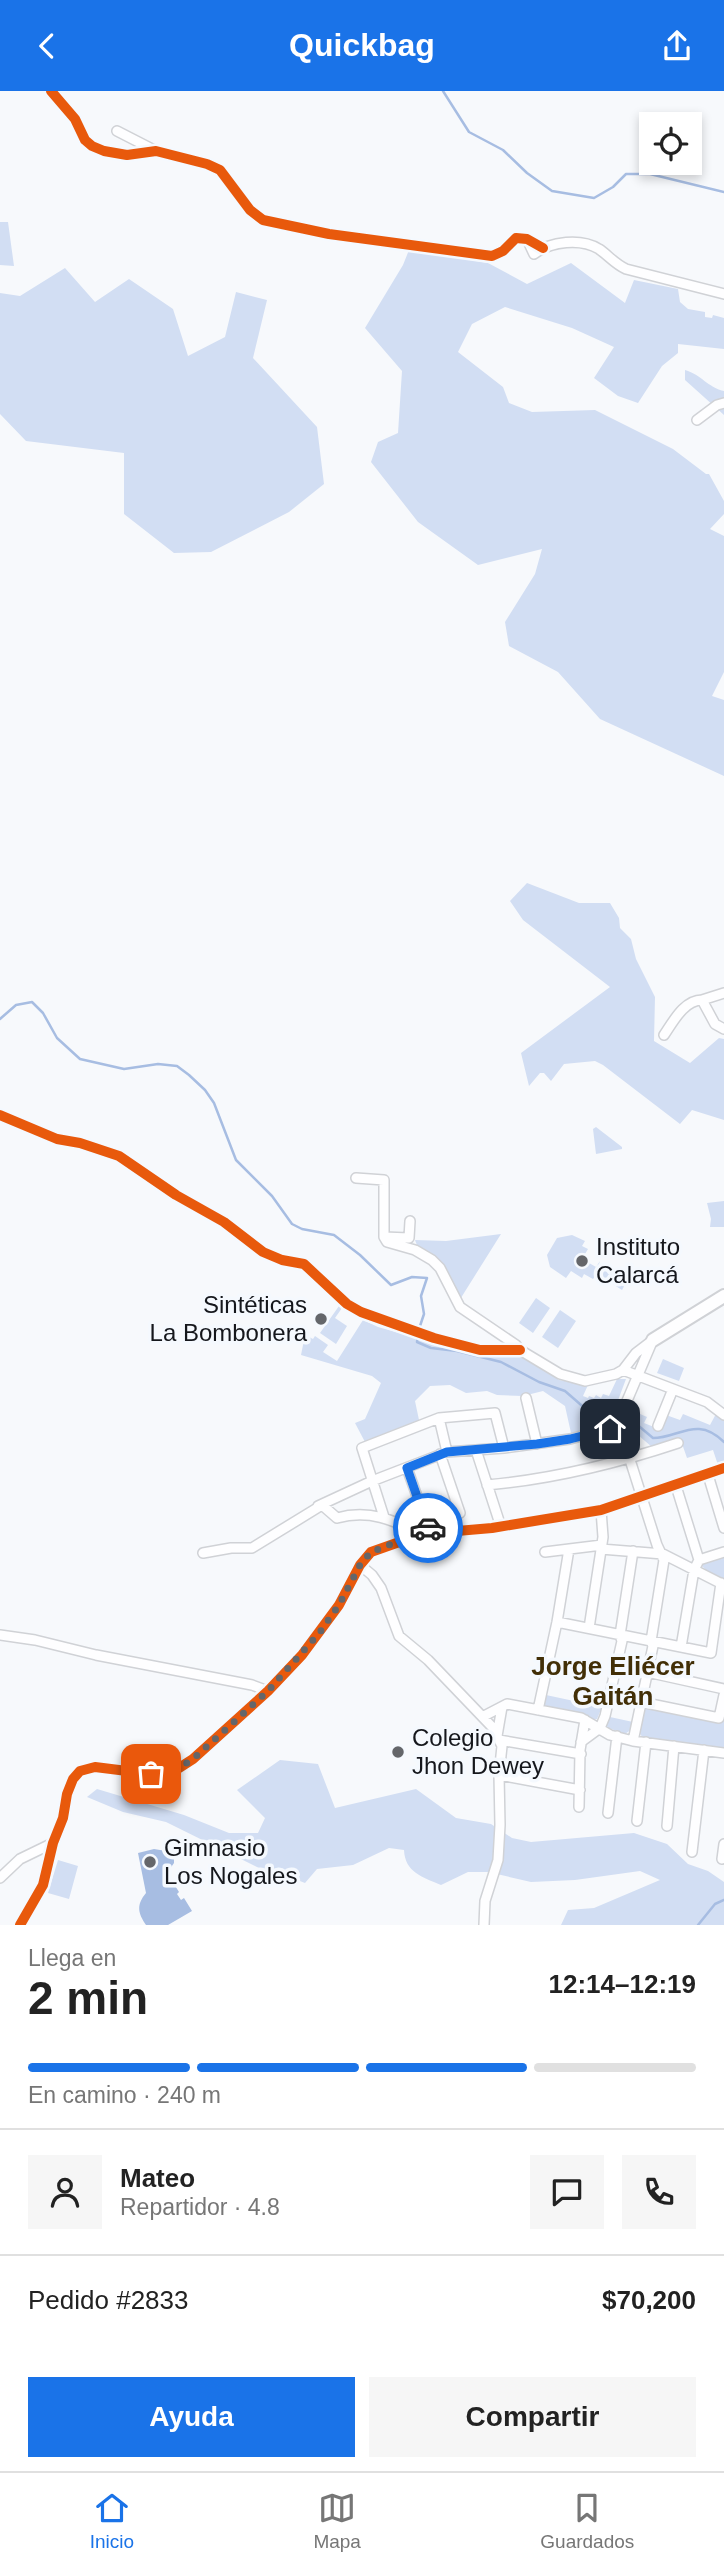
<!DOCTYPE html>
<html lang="es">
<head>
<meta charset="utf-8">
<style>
  body { margin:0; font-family:Helvetica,sans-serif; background:#f6f6f6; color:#222; height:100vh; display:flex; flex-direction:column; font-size:26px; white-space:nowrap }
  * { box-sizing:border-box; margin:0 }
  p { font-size:23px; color:#767676 }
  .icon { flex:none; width:38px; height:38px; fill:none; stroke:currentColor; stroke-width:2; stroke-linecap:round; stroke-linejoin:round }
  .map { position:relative; height:1834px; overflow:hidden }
  .details { display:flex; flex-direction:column; background:#fff; flex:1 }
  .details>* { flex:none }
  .tools { position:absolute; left:639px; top:21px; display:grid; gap:14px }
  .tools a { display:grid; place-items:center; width:63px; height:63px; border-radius:0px; background:#fff; box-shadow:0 4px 10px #0003; font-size:35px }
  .pin { position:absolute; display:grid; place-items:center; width:60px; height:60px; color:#fff; margin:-30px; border-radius:14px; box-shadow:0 4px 10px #0006 }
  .courier { position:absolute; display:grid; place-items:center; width:70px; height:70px; margin:-35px; border:5px solid #1a73e8; border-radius:50%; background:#fff; color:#222; box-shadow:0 2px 9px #0007 }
  .headline em { font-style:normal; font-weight:600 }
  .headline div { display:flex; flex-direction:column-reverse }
  .headline { display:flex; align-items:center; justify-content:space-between; height:119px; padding:0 28px }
  h1 { font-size:46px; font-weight:600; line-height:52px }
  .bar { display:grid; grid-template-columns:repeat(4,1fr); gap:10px 7px; align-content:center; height:84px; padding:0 28px }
  .bar i { height:9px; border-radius:5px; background:#e0e0e0 }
  .bar .on { background:#1a73e8 }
  .bar p { grid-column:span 4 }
  .line { display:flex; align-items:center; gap:18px; padding:0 28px; border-top:2px solid #e0e0e0 }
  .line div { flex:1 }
  .round { display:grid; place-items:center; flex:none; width:74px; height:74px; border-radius:0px; background:#f6f6f6 }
  .action { display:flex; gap:14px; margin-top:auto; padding:14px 28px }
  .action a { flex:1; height:80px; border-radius:0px; background:#1a73e8; color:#fff; font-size:28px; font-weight:600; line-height:80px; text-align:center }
  .action a+a { background:#f6f6f6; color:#222 }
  header { display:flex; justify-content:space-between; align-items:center; height:91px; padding:0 28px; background:#1a73e8; color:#fff; font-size:32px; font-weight:600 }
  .menu { display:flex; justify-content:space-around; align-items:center; height:98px; border-top:2px solid #e0e0e0; background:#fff; font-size:19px; color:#767676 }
  .menu a { display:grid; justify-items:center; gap:4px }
  .menu .on { color:#1a73e8 }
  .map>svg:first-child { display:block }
  .green { fill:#d2def3 }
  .water { fill:#a7bde2 }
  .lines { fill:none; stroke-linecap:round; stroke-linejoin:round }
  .stream { stroke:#a7bde2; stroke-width:2.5 }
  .street-casing { stroke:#d0d2d6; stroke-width:12 }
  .secondary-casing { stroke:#d0d2d6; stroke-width:16 }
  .street { stroke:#fefeff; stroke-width:9 }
  .secondary { stroke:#fefeff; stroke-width:12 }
  .cycleway-casing { stroke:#f5f9fe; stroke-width:15 }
  .cycleway { stroke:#e8590c; stroke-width:10 }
  .done { stroke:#64666a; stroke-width:7; stroke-dasharray:0 12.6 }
  .route { stroke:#1a73e8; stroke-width:9 }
  .poi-dot { fill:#64666a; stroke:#f5f9fe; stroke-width:2.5 }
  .labels { text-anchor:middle; stroke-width:7; stroke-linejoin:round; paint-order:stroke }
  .poi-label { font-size:24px; fill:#15171c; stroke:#f5f9fe; text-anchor:start }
  .neighbourhood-label { font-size:26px; font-weight:bold; fill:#422f07; stroke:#f5f9fe }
</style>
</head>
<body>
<header><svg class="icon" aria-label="back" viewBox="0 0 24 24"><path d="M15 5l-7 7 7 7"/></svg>Quickbag<svg class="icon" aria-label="share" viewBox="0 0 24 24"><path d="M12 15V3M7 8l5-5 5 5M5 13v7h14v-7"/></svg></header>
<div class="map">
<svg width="724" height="1834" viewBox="0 0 724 1834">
  <rect width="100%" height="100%" fill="#f7f9fc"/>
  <path class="green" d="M0,131H8L14,175L0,174Z
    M409,159L488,172L527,193L571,172L625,212L634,189L678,198L680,211L688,218L705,221V226L712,227L713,224L724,227V258L678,253V262L662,275L638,312L618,305L594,287L614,256L572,237L505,216L472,233L458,261L503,296L509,312L532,321L595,319L673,358L706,383H709L724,410V423L710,438L724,445V581L712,605L724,609V685L600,628L558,581L509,555L505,531L535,483L542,458L478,474L418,431L371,371L378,351L398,342L402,280L365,237L403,174Z
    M65,177L95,211L129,188L173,218L188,265L225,246L236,201L267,209L253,267L317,336L324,393L289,421L211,461L174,462L124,423V362L26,350L0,323V202L20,205Z
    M685,279C702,284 707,296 724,300V324L685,289Z
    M527,792L579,812H610L619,827L620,837L631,848L636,868L655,906L654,950L690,972L719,947L724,948V1029L692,1019L680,1033L603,974L595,970L564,973L551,990L544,982H540L529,995L521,962L610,896L523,829L510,810Z
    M596,1036L622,1056V1058L596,1063L593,1038Z
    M724,1110V1136H710L711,1128L707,1112Z
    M501,1143L459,1210L442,1172L418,1157L415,1149L446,1150Z
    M572,1144L585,1150L582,1155L588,1158L582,1168L596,1176L600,1170L599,1173L614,1182L619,1176L631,1183L622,1199L597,1183L593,1188L584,1183L582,1187L571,1180L566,1187L550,1176L547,1164L557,1147Z
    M536,1207L550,1217L533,1242L519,1232Z
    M339,1215L342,1217L335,1227L347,1235L336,1253L320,1242Z
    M560,1219L576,1230L558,1257L542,1246Z
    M363,1229L378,1236L459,1259L481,1263L513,1262L525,1267L559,1289L588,1294L583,1305L588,1307L589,1305L594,1307L596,1304L601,1307L603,1303L609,1305L617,1288H626L611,1328L607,1332L571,1342L565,1315L543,1300L523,1305L497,1304L487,1300L466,1302L450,1294L430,1295L415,1310L419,1329L365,1351L355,1332L365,1328L381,1292L372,1285L301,1264L305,1244L313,1248L315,1245L328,1254L323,1261L337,1270Z
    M663,1268L684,1277L679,1290L657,1282Z
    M631,1319L647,1326L644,1332L659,1338L666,1324L680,1329L683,1323L710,1334L717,1321L724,1328V1371L718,1374L713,1359L687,1367L680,1347L652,1356L624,1332L627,1320Z
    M724,1465V1490L710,1483L701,1474L704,1471Z
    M546,1604L602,1616L597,1628L593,1629L545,1616L542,1614L544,1605Z
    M644,1615L721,1631L724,1616V1658L643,1647L638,1640Z
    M610,1626L633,1631L632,1638L625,1643L606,1636Z
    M280,1669L318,1673L335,1717L416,1698L456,1727L491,1733L512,1747L531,1751L634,1742L667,1753L688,1773L708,1780L724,1791V1834H561L568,1819L594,1817L660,1789L640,1780L575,1789L531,1791L488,1781H468L441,1794C422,1786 405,1781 404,1759L389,1757L353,1774L317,1778L305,1792L269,1778L259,1777L166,1731L123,1721L87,1706L97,1698L184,1724L229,1742H258L265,1727L237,1699Z
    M58,1769L78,1775L69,1808L48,1802Z"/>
  <path class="water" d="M154,1758L166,1760L174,1765V1772L167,1782L179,1801L177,1803L181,1809L184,1807L192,1820L168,1834H146C138,1822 136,1814 146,1802L138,1762Z"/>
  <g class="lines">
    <path class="stream" d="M443,0L469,41L503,59L527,82L552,100L594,107L613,96L626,83H650L724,101
      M0,928L16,914L32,911L43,922L57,947L80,968L124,978L158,973L177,975L189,984L205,999L214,1012L236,1069L272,1105L292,1133L302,1138L334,1144L360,1164L391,1194L412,1186L427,1187L421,1205L424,1223L419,1238
      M418,1244L417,1251L431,1257L457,1260L501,1271L539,1291L565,1300L588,1320L600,1323L613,1319L628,1326L653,1347C679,1347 697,1324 724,1351
      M698,1834L715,1813L724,1809"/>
    <g class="street-casing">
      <path id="street" d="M51,0L75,28L85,49L92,55L104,60L127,64L156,60L207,73L220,79L250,119L263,129L329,143L492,165L503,160L516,147L527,148L543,157
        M117,40L156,60
        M527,148L534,163C551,150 581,147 599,158C609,165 615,173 626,178L724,203
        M697,329L717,314L724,312
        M702,909L724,902
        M664,944C673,931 684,909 702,909L715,933L724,938
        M0,1024L57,1048L80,1052L119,1065L176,1104L224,1131L263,1161L282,1169L304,1173L347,1213L361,1221L434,1247L480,1259H520
        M356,1087L384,1089V1146L387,1151L415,1159L432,1169L440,1177L460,1216L516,1254L520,1259L560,1283L585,1290L616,1283L623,1279L636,1262L653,1249
        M384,1146L409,1147L410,1130
        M623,1279L707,1311L724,1324
        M526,1307L537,1353
        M439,1327L447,1361
        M658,1335L673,1298
        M476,1359L501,1436
        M440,1363L460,1422
        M407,1377L430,1442
        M708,1384L724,1437
        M487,1394C554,1388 615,1373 678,1352
        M676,1395L699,1469
        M318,1415L372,1390L447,1361L504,1357L570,1348L618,1335
        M384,1426L362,1357L439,1327L495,1322L504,1357
        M601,1458L663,1463L724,1494
        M545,1461L602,1454
        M203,1462L231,1457H252L322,1414L337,1427C369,1418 393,1429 422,1443
        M360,1474L372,1484L381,1497L399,1545L428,1569L497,1641
        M557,1531L711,1562L721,1492
        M589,1537L603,1446L601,1419
        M0,1544L35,1549L96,1564L252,1594L268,1600
        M681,1556L694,1479L699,1469L724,1461
        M647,1581L724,1598
        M641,1611L719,1627L724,1604
        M538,1619L557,1531L569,1458
        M484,1625L507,1613L581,1627L610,1644L633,1650L724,1662
        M499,1649L581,1663
        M633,1650L653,1555L651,1550L664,1469L657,1454L618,1331L652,1251
        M581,1651L600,1637L605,1625L622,1550L620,1544L633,1460
        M499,1684L580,1699
        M579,1716L580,1659L585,1629
        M608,1722L617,1645
        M637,1730L646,1651
        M667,1735L674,1655
        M692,1761L704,1659
        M722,1768L724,1753
        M0,1787L20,1768L53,1752
        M20,1834L43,1794L53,1752L63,1727L67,1703L73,1688L80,1680L95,1676L151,1683L168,1681L179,1677L193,1668L268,1600L302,1564L339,1514L360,1474L371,1461L422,1443L492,1437L601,1419L724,1377
        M484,1834L485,1810L498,1769L500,1734L499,1684L502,1655L497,1645L502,1616"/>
    </g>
    <g class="secondary-casing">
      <path id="secondary" d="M653,1249L724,1205"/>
    </g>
    <use href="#street" class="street"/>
    <use href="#secondary" class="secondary"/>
    <g class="cycleway-casing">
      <path id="cycleway" d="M51,0L75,28L85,49L92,55L104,60L127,64L156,60L207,73L220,79L250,119L263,129L329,143L492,165L503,160L516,147L527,148L543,157
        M0,1024L57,1048L80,1052L119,1065L176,1104L224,1131L263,1161L282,1169L304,1173L347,1213L361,1221L434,1247L480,1259H520
        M20,1834L43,1794L53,1752L63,1727L67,1703L73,1688L80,1680L95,1676L151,1683L168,1681L179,1677L193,1668L268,1600L302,1564L339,1514L360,1474L371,1461L422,1443L492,1437L601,1419L724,1377"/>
    </g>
    <use href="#cycleway" class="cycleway"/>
  </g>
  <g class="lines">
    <path class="done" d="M151,1683L179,1677L193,1668L268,1600L320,1541L339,1514L360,1474L371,1461L407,1447L430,1442L428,1437"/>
    <path class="route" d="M428,1437L407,1377L447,1361L537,1353L570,1348L610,1338"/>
  </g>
  <g class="poi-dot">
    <circle cx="582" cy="1170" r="7"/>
    <circle cx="321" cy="1228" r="7"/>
    <circle cx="398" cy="1661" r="7"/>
    <circle cx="150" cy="1771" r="7"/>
  </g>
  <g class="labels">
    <g class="poi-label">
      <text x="596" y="1164">Instituto<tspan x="596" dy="28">Calarcá</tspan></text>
      <text x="307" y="1222" text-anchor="end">Sintéticas<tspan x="307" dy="28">La Bombonera</tspan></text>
      <text x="412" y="1655">Colegio<tspan x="412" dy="28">Jhon Dewey</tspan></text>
      <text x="164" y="1765">Gimnasio<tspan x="164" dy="28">Los Nogales</tspan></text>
    </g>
    <g class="neighbourhood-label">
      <text x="613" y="1584">Jorge Eliécer<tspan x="613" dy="30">Gaitán</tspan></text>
    </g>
  </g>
</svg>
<div class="tools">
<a><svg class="icon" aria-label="locate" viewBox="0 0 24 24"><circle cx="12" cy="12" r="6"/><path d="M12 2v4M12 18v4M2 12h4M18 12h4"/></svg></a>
</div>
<div class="pin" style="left:151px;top:1683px;background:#ea580c"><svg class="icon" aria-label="bag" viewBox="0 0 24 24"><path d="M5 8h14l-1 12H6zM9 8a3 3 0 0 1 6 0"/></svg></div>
<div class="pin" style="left:610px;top:1338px;background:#1f2937"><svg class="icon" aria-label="home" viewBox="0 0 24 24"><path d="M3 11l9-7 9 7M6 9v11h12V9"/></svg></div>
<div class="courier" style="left:428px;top:1437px"><svg class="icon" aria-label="car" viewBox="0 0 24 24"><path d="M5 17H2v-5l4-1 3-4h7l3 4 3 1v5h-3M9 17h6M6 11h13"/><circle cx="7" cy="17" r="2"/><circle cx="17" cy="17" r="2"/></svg></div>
</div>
<section class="details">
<div class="headline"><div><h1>2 min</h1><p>Llega en</p></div><em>12:14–12:19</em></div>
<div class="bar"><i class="on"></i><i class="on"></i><i class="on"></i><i></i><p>En camino · 240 m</p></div>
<div class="line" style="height:126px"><a class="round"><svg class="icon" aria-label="person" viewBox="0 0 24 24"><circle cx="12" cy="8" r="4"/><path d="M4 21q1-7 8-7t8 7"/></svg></a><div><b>Mateo</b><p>Repartidor · 4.8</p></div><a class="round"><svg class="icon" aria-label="chat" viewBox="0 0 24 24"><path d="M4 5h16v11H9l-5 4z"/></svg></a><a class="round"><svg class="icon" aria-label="phone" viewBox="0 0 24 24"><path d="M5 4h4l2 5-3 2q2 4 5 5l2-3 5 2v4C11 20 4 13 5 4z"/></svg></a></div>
<div class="line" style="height:91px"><div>Pedido #2833</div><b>$70,200</b></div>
<div class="action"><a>Ayuda</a><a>Compartir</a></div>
</section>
<nav class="menu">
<a class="on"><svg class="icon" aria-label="home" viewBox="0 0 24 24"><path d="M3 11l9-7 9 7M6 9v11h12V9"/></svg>Inicio</a>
<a><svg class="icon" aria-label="map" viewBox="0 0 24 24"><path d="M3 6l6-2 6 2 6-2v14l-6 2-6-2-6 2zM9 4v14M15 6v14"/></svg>Mapa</a>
<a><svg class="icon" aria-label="saved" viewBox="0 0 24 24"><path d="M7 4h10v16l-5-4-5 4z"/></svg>Guardados</a>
</nav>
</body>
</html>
